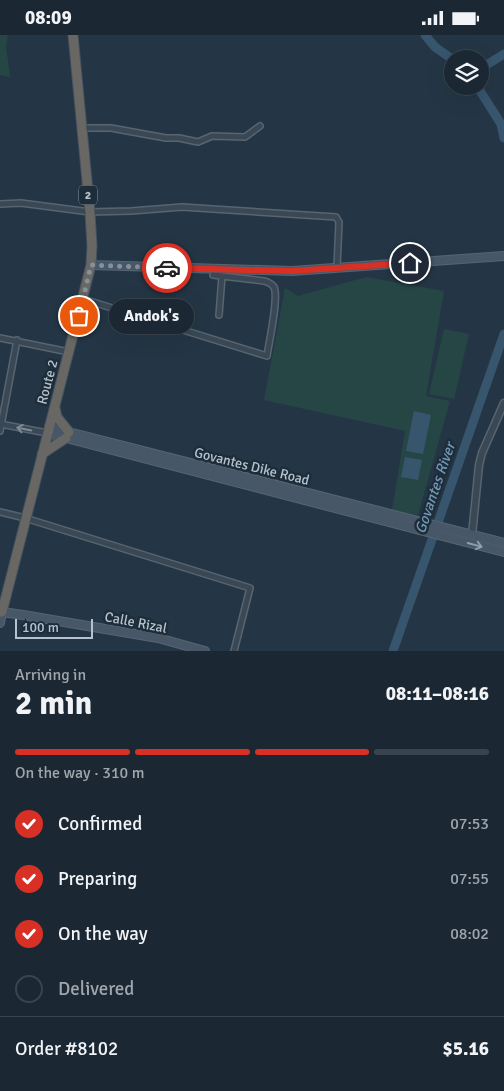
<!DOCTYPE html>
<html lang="en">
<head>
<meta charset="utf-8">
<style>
  body { margin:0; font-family:Signika,sans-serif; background:#283440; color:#f1f3f6; height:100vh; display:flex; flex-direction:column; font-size:19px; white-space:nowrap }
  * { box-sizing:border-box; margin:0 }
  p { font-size:16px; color:#a0a6ac }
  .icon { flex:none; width:28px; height:28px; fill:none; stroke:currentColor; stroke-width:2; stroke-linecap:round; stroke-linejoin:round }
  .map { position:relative; height:616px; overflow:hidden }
  .panel { display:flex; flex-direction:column; background:#1b2834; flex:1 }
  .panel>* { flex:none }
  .buttons { position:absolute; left:444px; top:15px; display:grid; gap:10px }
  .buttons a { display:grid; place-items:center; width:45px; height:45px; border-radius:50%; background:#1b2834; box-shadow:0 5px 20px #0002,0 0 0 1px #39444f; font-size:25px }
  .scale { position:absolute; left:15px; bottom:12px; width:78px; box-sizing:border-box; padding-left:5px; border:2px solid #b6c2ce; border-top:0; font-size:14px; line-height:18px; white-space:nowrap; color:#b6c2ce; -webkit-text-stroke:4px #1e2d3a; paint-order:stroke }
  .pin { position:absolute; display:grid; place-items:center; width:42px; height:42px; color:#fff; margin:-21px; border:2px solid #fff; border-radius:50%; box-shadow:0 1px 5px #0007 }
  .courier { position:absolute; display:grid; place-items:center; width:50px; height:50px; margin:-25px; border:4px solid #d93025; border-radius:50%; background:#fff; color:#222; box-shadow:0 1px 6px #0007 }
  .bubble { position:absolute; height:35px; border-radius:18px; background:#1b2834; box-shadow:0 5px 20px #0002,0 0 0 1px #39444f; font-size:16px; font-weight:800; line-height:35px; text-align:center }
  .head em { font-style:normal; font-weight:800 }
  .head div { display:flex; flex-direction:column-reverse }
  .head { display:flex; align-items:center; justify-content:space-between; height:85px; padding:0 15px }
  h1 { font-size:32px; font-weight:800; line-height:38px }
  .bar { display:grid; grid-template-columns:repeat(4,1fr); gap:8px 5px; align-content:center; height:60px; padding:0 15px }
  .bar i { height:6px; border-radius:4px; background:#39444f }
  .bar .on { background:#d93025 }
  .bar p { grid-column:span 4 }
  .line { display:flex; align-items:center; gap:12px; padding:0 15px; border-top:1px solid #39444f }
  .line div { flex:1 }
  ol { padding:0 15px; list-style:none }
  li { display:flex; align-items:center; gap:15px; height:55px }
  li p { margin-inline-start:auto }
  li .icon { padding:5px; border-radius:50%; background:#d93025; color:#fff; stroke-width:4 }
  li:last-child { color:#a0a6ac }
  li i { width:28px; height:28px; border:2px solid #39444f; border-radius:50% }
  .status { display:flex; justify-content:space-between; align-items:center; height:35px; padding:0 25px; background:#1b2834; direction:ltr }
  .status svg { height:14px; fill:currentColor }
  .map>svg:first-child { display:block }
  .green { fill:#264645 }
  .water { fill:#37556d }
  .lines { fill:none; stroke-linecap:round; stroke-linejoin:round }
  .river { stroke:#37556d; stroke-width:9 }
  .minor-casing { stroke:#576571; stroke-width:8 }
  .tertiary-casing { stroke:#576571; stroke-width:9 }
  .secondary-casing { stroke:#576571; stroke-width:10 }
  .trunk-casing { stroke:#44525f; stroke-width:11 }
  .minor { stroke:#394854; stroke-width:5 }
  .tertiary { stroke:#394854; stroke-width:6 }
  .secondary { stroke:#475768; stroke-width:8 }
  .trunk { stroke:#696764; stroke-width:9 }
  .oneway { stroke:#7e8b97 }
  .oneway2 { stroke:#8f9daa }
  .done { stroke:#83919e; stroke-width:5; stroke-dasharray:0 9 }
  .route { stroke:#d93025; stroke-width:6 }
  .labels { text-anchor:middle; stroke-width:5; stroke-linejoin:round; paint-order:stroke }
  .shield { fill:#1e2d3a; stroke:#8895a2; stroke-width:1 }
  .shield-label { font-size:12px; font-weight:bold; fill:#b6c2ce }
  .street-label { font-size:14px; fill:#b6c2ce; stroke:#1e2d3a }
  .water-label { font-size:15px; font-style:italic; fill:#7497b3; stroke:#1e2d3a }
</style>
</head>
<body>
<div class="status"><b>08:09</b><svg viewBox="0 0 49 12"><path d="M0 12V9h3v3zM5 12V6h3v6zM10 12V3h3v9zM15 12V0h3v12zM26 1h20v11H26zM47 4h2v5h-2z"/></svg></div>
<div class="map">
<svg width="504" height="616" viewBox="0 0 504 616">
  <rect width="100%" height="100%" fill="#243645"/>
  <path class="green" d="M0,0H8L6,11L10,42L0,40Z
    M366,242L444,256L426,361L450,366L418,480L392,475L405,396L264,365L285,253L298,261Z
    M444,294L469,299L454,364L429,359Z"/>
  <path class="water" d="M414,376L431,380L423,419L406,416Z
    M405,422L422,425L418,445L401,442Z"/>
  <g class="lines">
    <path class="river" d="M425,0L435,12L452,24
      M480,34L504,19
      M477,51L501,89L504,103
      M393,616L504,299"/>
    <g class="minor-casing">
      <path id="minor" d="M82,93H111L166,103H179L198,107L212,101L245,102L260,91
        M0,169L21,168L90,177L131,176L182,172L336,182L339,187L337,232
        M83,264L267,321C269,307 279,263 274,252C271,248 268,247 264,246L213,240
        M219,280L222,241
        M0,303L69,317
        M0,389L47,398
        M0,396L17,305
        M0,477L25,483L250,553L234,616"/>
    </g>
    <g class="tertiary-casing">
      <path id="tertiary" d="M472,500L479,430L482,418L504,368"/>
    </g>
    <g class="secondary-casing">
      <path id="secondary" d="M91,230L292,236L504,221
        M49,392L504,508
        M47,398L504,517
        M0,588L2,577L23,580L158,603L205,616"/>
    </g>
    <g class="trunk-casing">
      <path id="trunk" d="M55,373L57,382L69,397
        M42,419L66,403
        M0,577H2L91,230L92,211L90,177L73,0"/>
    </g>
    <use href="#minor" class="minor"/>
    <use href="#tertiary" class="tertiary"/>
    <use href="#secondary" class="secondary"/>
    <use href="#trunk" class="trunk"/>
  </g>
  <defs><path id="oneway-shaft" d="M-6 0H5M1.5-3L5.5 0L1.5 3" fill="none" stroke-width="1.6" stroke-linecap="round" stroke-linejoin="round" transform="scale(1.25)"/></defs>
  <use class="oneway" href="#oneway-shaft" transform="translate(24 394) rotate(-169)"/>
  <use class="oneway2" href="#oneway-shaft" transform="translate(475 510) rotate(15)"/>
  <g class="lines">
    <path class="done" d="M79,281L91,230L167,233"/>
    <path class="route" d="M167,233L292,236L410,228"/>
  </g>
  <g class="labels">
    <rect class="shield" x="79" y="150.5" width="18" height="19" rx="4"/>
    <g class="shield-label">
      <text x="88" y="164">2</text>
    </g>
    <g class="street-label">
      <text transform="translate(47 347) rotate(-75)" y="5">Route 2</text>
      <text transform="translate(252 431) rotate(14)" y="5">Govantes Dike Road</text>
      <text transform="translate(136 587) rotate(11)" y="5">Calle Rizal</text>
    </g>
    <g class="water-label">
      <text transform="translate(435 453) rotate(-71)" y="5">Govantes River</text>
    </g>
  </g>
</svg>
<div class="buttons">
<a><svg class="icon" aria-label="layers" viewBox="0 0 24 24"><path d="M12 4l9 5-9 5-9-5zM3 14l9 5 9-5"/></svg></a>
</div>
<div class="scale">100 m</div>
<div class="pin" style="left:79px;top:281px;background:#ea580c"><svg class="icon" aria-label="bag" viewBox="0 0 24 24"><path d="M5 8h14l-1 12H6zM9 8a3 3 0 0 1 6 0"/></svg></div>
<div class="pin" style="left:410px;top:228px;background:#1f2937"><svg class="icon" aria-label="home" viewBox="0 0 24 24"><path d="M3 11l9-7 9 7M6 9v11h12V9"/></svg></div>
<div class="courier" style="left:167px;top:233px"><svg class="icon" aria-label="car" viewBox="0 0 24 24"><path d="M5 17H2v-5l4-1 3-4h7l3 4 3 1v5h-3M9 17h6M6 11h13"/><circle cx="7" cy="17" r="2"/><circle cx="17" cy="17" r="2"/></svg></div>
<div class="bubble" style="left:109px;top:264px;width:85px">Andok's</div>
</div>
<section class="panel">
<div class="head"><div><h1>2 min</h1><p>Arriving in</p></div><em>08:11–08:16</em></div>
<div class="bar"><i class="on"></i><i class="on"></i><i class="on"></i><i></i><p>On the way · 310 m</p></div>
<ol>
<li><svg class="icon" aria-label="check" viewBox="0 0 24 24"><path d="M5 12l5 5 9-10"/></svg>Confirmed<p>07:53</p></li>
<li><svg class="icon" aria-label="check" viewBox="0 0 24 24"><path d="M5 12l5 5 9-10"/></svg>Preparing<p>07:55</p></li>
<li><svg class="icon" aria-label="check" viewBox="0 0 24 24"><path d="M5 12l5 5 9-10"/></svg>On the way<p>08:02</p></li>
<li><i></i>Delivered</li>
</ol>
<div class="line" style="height:65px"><div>Order #8102</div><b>$5.16</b></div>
</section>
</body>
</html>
